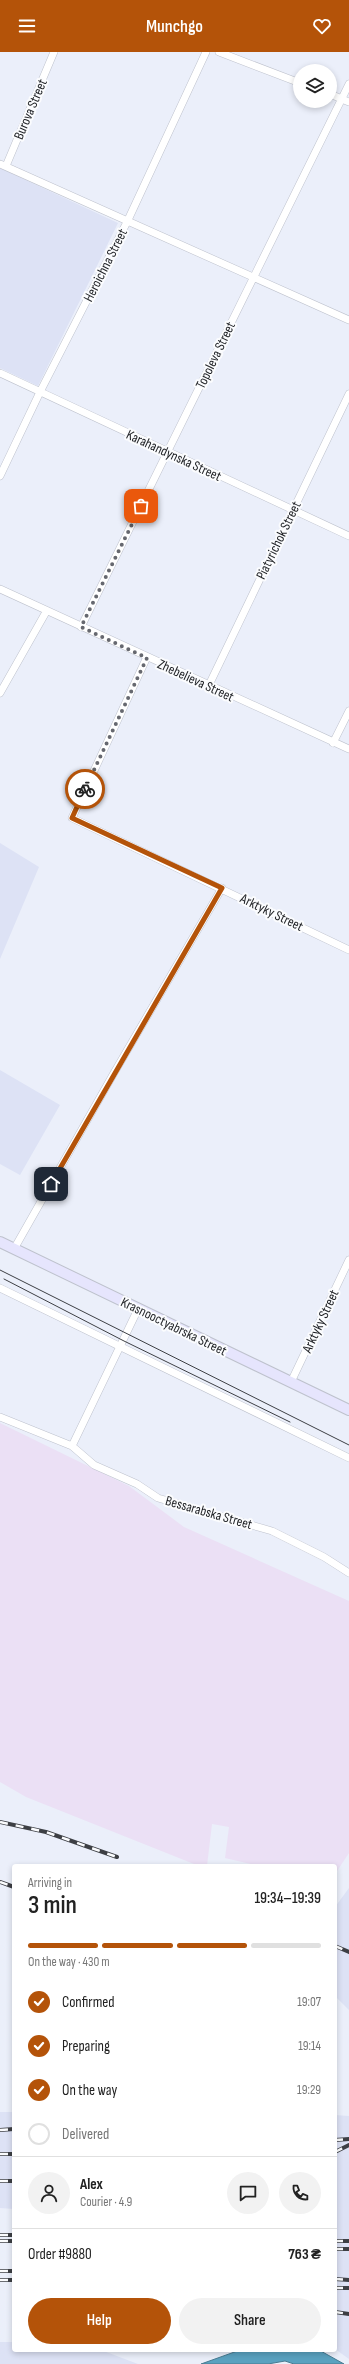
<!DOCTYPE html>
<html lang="en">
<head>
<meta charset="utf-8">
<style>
  body { margin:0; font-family:"Sofia Sans Condensed",sans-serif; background:#f2f2f2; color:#222; height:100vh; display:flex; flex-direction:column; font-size:15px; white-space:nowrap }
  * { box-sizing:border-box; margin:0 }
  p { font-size:13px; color:#767676 }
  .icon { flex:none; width:22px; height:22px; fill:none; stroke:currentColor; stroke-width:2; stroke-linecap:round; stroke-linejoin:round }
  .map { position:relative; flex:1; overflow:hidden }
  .sheet { position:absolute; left:12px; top:1812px; width:325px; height:488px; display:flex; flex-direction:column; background:#fff; border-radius:4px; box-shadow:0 2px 6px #0003 }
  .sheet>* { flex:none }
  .controls { position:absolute; left:293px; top:12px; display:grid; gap:8px }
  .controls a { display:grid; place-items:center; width:44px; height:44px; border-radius:50%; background:#fff; box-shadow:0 2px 6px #0003; font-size:20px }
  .pin { position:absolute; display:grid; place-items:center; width:34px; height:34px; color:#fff; margin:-17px; border-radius:8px; box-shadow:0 2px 6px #0006 }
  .courier { position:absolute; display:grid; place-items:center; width:40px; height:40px; margin:-20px; border:3px solid #b45309; border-radius:50%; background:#fff; color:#222; box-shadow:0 1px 5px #0007 }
  .head em { font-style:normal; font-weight:600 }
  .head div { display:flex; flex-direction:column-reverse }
  .head { display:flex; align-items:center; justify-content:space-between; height:68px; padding:0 16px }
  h1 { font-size:26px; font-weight:600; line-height:30px }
  .bar { display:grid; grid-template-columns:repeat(4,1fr); gap:6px 4px; align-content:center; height:48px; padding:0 16px }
  .bar i { height:5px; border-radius:3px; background:#e0e0e0 }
  .bar .selected { background:#b45309 }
  .bar p { grid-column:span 4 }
  .line { display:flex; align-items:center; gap:10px; padding:0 16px; border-top:1px solid #e0e0e0 }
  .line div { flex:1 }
  .round { display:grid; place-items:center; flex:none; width:42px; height:42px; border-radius:21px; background:#f2f2f2 }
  ol { padding:0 16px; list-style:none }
  li { display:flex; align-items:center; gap:12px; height:44px }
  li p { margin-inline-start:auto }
  li .icon { padding:4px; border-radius:50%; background:#b45309; color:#fff; stroke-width:4 }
  li:last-child { color:#767676 }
  li i { width:22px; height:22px; border:2px solid #e0e0e0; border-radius:50% }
  .button { display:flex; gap:8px; margin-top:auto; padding:8px 16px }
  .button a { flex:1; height:46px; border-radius:24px; background:#b45309; color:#fff; font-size:16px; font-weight:600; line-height:46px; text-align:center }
  .button a+a { background:#f2f2f2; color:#222 }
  header { display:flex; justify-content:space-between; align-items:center; height:52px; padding:0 16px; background:#b45309; color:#fff; font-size:18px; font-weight:600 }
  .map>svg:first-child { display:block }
  .commercial { fill:#ebe0f5 }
  .built { fill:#dde2f5 }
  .water { fill:#5aa2c0; stroke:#487b91 }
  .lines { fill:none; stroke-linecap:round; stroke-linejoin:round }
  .street-casing { stroke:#bec2cd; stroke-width:8 }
  .secondary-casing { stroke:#bec2cd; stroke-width:12 }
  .street { stroke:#fff; stroke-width:7 }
  .secondary { stroke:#e6e5fd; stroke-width:10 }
  .tram { stroke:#3d3f44; stroke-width:1 }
  .rail-casing { stroke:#3d3f44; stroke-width:4 }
  .rail { stroke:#fbfcfe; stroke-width:2.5; stroke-dasharray:8; stroke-linecap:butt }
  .done { stroke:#66686f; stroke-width:4; stroke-dasharray:0 7.2 }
  .route { stroke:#b45309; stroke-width:5 }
  .labels { text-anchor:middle; stroke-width:4; stroke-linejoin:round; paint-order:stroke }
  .street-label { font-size:14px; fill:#1e2024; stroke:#fbfcfe }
</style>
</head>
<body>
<header><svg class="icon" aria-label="menu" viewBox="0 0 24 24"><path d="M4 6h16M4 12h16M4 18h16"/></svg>Munchgo<svg class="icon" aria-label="heart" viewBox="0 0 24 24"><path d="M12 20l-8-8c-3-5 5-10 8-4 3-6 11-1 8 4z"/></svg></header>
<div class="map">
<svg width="349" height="2312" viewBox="0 0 349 2312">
  <rect width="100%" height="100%" fill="#ebeffa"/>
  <path class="commercial" d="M0,1371L129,1434L184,1475L349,1549V1801L335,1822V1814H259L225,1806L229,1775L212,1772L207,1814H199L26,1745L0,1730Z"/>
  <path class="built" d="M0,116L118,171L38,334L0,316Z
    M0,791L39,815L0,907Z
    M0,1018L60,1053L20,1123L0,1112Z
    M349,1836V1958L335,1944V1855Z
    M0,2060H14V2157L0,2156Z
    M335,2063L349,2064V2307L335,2297Z
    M0,2290H14V2298H101L138,2312H0Z"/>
  <path class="water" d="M240,2298H319L344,2312H294L285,2309L268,2312H201Z"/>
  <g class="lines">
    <g class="street-casing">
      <path id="street" d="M219,0L300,31
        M330,42L349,50
        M0,112L349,268
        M6,114L54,0
        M0,321L349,484
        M0,424L40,340L128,168L206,0
        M0,537L349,697
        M81,575L349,32
        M147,605L72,766L349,898
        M209,633L349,342
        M0,641L46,560
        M333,691L349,659
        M14,1197L114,1021L222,836
        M0,1236L349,1406
        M138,1257L72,1394L94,1413L137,1432L158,1446L272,1479L324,1505L349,1521
        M291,1330L349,1208
        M0,1365L72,1394"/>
    </g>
    <g class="secondary-casing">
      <path id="secondary" d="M0,1190L349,1358"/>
    </g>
    <use href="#street" class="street"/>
    <use href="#secondary" class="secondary"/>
    <path class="tram" d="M0,1218L349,1393
      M4,1227L124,1289L290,1370"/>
    <g class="rail-casing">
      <path id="rail" d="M0,1770L46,1780L117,1805
        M0,1830L14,1835
        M335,1894L349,1900
        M0,2078L14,2077
        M335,2088L349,2087
        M335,2100L349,2093
        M0,2102H14
        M0,2129H14
        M0,2183H14
        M0,2189H14
        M335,2189H349
        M335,2197H349
        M0,2219H14
        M335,2227L349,2228
        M0,2228H14
        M335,2236H349
        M335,2260L349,2262"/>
    </g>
    <use href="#rail" class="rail"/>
  </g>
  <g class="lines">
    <path class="done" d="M85,737L147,606L81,575L141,454"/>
    <path class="route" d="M51,1132L222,836L72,766L85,737"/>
  </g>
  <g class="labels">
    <g class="street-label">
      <text transform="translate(30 57) rotate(-67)" y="5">Burova Street</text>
      <text transform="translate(105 213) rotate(-63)" y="5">Heroichna Street</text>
      <text transform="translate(215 303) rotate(-64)" y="5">Topoleva Street</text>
      <text transform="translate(174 403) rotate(25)" y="5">Karahandynska Street</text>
      <text transform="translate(278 488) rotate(-64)" y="5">Piatyrichok Street</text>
      <text transform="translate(196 628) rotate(25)" y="5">Zhebelieva Street</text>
      <text transform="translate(272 860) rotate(26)" y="5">Arktyky Street</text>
      <text transform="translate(320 1269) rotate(-65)" y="5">Arktyky Street</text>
      <text transform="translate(174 1274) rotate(26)" y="5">Krasnooctyabrska Street</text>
      <text transform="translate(209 1460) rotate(16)" y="5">Bessarabska Street</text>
    </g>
  </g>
</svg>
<div class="controls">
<a><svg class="icon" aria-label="layers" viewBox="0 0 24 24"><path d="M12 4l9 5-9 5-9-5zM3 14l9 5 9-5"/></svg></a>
</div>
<div class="pin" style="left:141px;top:454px;background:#ea580c"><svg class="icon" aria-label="bag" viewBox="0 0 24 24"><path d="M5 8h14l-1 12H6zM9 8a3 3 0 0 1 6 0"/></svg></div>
<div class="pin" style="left:51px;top:1132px;background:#1f2937"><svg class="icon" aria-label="home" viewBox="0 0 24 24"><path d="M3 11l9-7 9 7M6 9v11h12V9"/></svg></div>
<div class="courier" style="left:85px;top:737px"><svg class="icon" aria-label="bike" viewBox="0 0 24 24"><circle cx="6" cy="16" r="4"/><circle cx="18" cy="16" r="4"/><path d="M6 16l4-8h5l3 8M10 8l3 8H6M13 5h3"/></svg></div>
<section class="sheet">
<div class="head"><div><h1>3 min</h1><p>Arriving in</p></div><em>19:34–19:39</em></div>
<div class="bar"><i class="selected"></i><i class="selected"></i><i class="selected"></i><i></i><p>On the way · 430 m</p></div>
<ol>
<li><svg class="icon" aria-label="check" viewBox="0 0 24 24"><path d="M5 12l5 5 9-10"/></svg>Confirmed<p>19:07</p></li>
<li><svg class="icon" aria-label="check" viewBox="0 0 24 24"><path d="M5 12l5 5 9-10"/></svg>Preparing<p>19:14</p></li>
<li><svg class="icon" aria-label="check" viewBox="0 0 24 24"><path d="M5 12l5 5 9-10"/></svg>On the way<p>19:29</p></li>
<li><i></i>Delivered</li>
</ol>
<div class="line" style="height:72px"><a class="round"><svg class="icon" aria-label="person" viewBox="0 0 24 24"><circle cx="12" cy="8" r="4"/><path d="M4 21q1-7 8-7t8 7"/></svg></a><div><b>Alex</b><p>Courier · 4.9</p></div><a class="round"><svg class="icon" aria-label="chat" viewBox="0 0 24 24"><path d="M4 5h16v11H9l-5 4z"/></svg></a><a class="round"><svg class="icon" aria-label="phone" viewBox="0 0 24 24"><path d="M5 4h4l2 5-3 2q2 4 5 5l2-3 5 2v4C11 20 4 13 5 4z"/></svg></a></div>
<div class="line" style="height:52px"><div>Order #9880</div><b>763 ₴</b></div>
<div class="button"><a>Help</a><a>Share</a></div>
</section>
</div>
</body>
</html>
